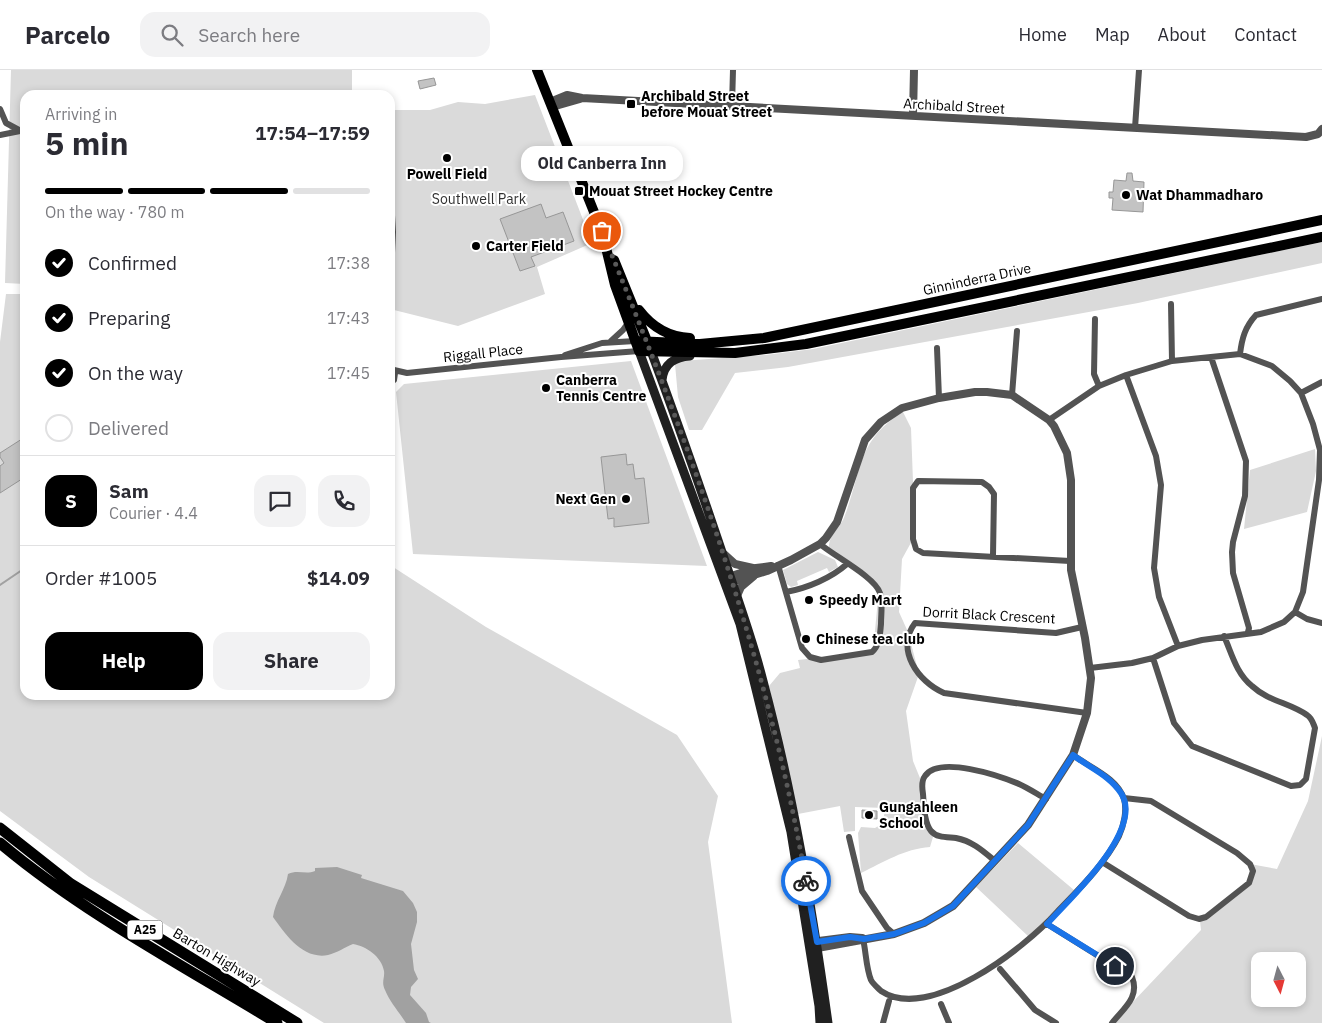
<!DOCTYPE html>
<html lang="en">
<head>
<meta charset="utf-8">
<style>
  body { margin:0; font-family:"IBM Plex Sans",sans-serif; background:#f2f2f3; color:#2b2b33; height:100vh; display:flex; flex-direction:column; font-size:19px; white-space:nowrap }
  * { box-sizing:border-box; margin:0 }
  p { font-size:16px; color:#7c7c81 }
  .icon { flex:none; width:28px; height:28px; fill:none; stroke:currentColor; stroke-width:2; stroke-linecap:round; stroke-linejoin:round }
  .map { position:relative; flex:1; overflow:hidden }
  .panel { position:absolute; left:20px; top:20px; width:375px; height:610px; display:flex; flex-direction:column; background:#fff; border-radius:15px; box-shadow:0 2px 8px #0003 }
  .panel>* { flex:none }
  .needle { width:32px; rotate:174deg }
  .buttons { position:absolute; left:1251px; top:882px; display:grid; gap:10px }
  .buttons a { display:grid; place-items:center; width:55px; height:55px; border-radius:10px; background:#fff; box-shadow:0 2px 8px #0003; font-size:25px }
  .pin { position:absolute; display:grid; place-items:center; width:42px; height:42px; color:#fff; margin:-21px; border:2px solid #fff; border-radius:50%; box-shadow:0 1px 5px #0007 }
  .courier { position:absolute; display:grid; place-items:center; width:50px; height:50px; margin:-25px; border:4px solid #1a73e8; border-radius:50%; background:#fff; color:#222; box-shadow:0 1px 6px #0007 }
  .bubble { position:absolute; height:35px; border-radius:15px; background:#fff; box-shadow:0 2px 8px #0003; font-size:16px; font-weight:700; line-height:35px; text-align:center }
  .head em { font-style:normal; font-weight:700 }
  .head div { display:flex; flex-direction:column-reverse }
  .head { display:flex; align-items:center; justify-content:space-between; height:85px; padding:0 25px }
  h1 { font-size:32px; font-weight:700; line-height:38px }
  .bar { display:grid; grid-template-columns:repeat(4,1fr); gap:8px 5px; align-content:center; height:60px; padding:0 25px }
  .bar i { height:6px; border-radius:4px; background:#e1e1e2 }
  .bar .selected { background:#000 }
  .bar p { grid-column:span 4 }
  .line { display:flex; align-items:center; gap:12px; padding:0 25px; border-top:1px solid #e1e1e2 }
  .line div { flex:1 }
  .round { display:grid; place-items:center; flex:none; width:52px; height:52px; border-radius:15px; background:#f2f2f3 }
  ol { padding:0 25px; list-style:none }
  li { display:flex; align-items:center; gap:15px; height:55px }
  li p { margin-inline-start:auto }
  li .icon { padding:5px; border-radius:50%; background:#000; color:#fff; stroke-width:4 }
  li:last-child { color:#7c7c81 }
  li i { width:28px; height:28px; border:2px solid #e1e1e2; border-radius:50% }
  .button { display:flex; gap:10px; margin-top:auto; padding:10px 25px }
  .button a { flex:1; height:58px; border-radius:15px; background:#000; color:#fff; font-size:20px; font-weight:700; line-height:58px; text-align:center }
  .button a+a { background:#f2f2f3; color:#2b2b33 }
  header { display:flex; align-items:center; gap:30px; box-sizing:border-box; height:70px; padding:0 25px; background:#fff; border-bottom:1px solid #e1e1e2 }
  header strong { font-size:24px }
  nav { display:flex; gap:28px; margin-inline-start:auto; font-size:18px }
  .search { width:350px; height:45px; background:#f2f2f3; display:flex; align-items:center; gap:12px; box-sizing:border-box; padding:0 18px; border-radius:15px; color:#7c7c81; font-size:19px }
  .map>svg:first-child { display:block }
  .green { fill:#dadada; fill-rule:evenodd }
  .water { fill:#a1a1a1 }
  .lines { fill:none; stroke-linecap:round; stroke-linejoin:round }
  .stream { stroke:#a1a1a1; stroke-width:2 }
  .building { fill:#c3c3c3; stroke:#979797 }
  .minor { stroke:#535353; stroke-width:6 }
  .tertiary { stroke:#535353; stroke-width:8 }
  .secondary { stroke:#202020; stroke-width:9 }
  .primary { stroke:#000; stroke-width:10 }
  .trunk { stroke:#000; stroke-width:11 }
  .done { stroke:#595959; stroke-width:5; stroke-dasharray:0 9 }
  .route { stroke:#1a73e8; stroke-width:6 }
  .poi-dot { fill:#000; stroke:#fff; stroke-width:2 }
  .labels { text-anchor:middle; stroke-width:4; stroke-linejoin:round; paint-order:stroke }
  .shield { fill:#fff; stroke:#4c4c4c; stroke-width:1 }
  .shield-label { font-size:12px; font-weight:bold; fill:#000 }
  .poi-label { font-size:14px; font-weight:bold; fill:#000; stroke:#fff; text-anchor:start }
  .street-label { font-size:14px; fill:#000; stroke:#fff }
  .park-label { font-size:14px; fill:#313131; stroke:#fff }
</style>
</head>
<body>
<header>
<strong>Parcelo</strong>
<div class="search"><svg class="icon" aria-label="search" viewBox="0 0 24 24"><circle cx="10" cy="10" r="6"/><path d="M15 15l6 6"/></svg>Search here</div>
<nav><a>Home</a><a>Map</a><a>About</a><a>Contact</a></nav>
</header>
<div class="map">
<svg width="1322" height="953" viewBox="0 0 1322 953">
  <rect width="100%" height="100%" fill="#fff"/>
  <path class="green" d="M11,0H352V25H25V214L5,213Z
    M535,25L592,173L537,197L545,224L458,256L390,239V40H430L458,32L485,34Z
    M1322,172V193L1138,233L788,297L735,303L702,360H689L678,327L675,294L681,291L765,285L813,279Z
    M6,224H25V625H390V495L486,557L677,665L718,726L708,772L732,953H324L89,807L0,741V272Z
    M631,291L707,496L413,484L396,322L404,314Z
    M903,342L911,358L914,439L913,469L902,489L899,542L908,562L919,604L906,641L913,691L922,713L925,740L933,767L930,777C904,779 884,792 861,803L858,763L861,757L875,758L883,753L885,738L855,737V761L844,762L840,736L798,744L769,616L780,603L800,598L798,590L873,582L879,518L829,479C828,464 841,458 845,445C862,400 857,370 903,342Z
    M1315,379L1316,401L1307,442L1244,459L1250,400Z
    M818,482L835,490L838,497L829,502L827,498L797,511L798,515L791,517L787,514L783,500Z
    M1322,666V953H1113L1201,860L1200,851L1249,813L1250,794L1277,799L1308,731ZM1260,891H1298V929H1260Z
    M1018,773L1074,820L1029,867L976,817Z"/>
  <path class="water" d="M337,797L362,805L361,808L403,821L413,833L417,842V852L411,874L414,900L418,909L411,917L410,925L426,943L429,952L431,953H406C399,942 390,932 385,920C381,912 385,908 384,901C382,887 366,876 353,874C345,877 337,883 328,885C303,890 285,864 273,847C275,831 286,819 288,804C298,799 305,805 315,801V798Z"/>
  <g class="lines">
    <path class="stream" d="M0,515L25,498"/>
  </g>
  <path class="building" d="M434,8L436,15L420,19L418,11Z
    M1127,103H1132L1133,111L1144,112L1143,142L1112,140L1113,128H1109V122H1113L1114,110L1126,111Z
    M541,134L546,148L563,142L574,171L531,187L535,196L520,201L500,149Z
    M25,367V407L0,423V396L4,393L0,387V383Z
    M626,384L627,395L633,394L635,409L644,408L649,453L614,457V448L608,449L601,387Z
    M862,740L877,741V749L862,748Z"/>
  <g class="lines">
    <path class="minor" d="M732,36L733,0
      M0,39L6,53L19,60
      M1135,58L1139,0
      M0,65L25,60
      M390,112L393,162L390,224
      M1171,234L1172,291
      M1095,249L1094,304L1099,316
      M611,271L623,260L628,253
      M937,278L939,328
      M1240,284C1242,268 1245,257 1256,245L1322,229
      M565,285L602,273L635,271
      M1211,287L1246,391L1245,426L1233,472L1232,482L1233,503L1249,558L1248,562
      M390,296L395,303L394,310L390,314
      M394,300L407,303L561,287L639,281
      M1126,305L1156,386L1161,415L1154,498L1159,527L1178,576
      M1301,323L1322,312
      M1012,325L1017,261
      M1049,350L1099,316L1126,305L1172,291L1240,284L1272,296L1290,311L1301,323L1313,354L1320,380L1319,410L1303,522L1295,542L1284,552L1261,562L1202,570L1178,576L1153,588L1132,593L1090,598
      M993,486L994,424L989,417L982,412L918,411L913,418V469L916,479L923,483L1070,491
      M778,495L802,578L810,587L821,590L872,582C880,575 880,564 881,554C881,543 883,533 880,523C875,507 834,486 820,474
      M786,522C808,518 831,508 847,494
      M1295,542L1307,549L1322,553
      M1082,557L1056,563L915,553C895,579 918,612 944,623L1087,643
      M1153,588L1174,653L1192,676L1291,716L1300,715L1306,709L1315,658C1313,653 1312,648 1307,645C1290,633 1268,631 1252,616C1236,603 1232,584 1224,566
      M849,767L862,821L887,858L894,864
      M995,791C983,781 972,771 956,768C947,767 937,768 931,761C924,752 924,736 923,724C922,718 921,711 925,706C939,685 1000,706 1019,714C1028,718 1037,724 1046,729
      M1102,792L1189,846L1199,849L1206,847L1249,813L1253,801L1250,794L1237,783L1151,731L1124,728
      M1047,854L1132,907C1140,927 1124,938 1112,953
      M863,869C866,881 866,898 871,910C873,914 878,918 881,921C929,953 1025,878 1057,842C1079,819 1104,795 1119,766C1124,755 1127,740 1124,729C1118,708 1089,697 1073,685
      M1000,899L1035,940L1056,953
      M941,934L949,953
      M883,953L889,931"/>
    <path class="tertiary" d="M550,32L567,25L582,28L1306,67L1318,64L1322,59
      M552,37L580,29
      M913,46L914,0
      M724,484L735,494L753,498
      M725,508L756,498L771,496
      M728,513L767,501L791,490L820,474L826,468L837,452L865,370L881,352L902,338L939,328L975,322H987L1012,325L1049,350L1054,356L1067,383L1071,410V500L1085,568L1091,608L1087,643L1073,685L1028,755L953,836L924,853L894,864L812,879
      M737,526L741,517L754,506
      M811,872L850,867L862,868"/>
    <path class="secondary" d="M639,281L740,554L791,762L819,936L820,953
      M651,281C679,356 705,431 730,506C742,541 754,575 763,611C793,723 812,838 828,953
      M662,310C664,293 675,287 690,286"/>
    <path class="primary" d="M537,0L604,167
      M602,161L615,215L639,281L735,283L806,274L1322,167
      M614,190L649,276
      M639,240C652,257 668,267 690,268
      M635,271L700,274L764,268L1322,150"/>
    <path class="trunk" d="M0,758L71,814L297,953
      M0,773C82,842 185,897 277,953"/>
  </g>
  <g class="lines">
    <path class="done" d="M602,161C689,372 767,585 806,811"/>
    <path class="route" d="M806,811L817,872L850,867L864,869L894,864L924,853L953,836L1028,755L1073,685C1090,698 1109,705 1121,723C1145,760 1069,829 1047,854L1115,896"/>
  </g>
  <g class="poi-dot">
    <rect x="626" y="29" width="10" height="10" rx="2.5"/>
    <circle cx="447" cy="88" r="5"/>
    <rect x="574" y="116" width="10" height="10" rx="2.5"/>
    <circle cx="1126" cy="125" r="5"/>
    <circle cx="476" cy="176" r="5"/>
    <circle cx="546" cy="318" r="5"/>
    <circle cx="626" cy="429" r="5"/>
    <circle cx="809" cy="530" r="5"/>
    <circle cx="806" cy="569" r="5"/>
    <circle cx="869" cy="745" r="5"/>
  </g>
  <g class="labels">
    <rect class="shield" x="127.5" y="850.5" width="35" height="19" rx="4"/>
    <g class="shield-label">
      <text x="145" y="864">A25</text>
    </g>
    <g class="poi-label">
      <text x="641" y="31">Archibald Street<tspan x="641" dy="16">before Mouat Street</tspan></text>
      <text x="447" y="109" text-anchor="middle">Powell Field</text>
      <text x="589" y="126">Mouat Street Hockey Centre</text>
      <text x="1136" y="130">Wat Dhammadharo</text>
      <text x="486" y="181">Carter Field</text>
      <text x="556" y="315">Canberra<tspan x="556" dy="16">Tennis Centre</tspan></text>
      <text x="616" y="434" text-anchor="end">Next Gen</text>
      <text x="819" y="535">Speedy Mart</text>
      <text x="816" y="574">Chinese tea club</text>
      <text x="879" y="742">Gungahleen<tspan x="879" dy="16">School</tspan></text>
    </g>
    <g class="street-label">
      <text transform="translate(954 36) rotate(3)" y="5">Archibald Street</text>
      <text transform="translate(977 209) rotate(-12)" y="5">Ginninderra Drive</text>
      <text transform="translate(483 283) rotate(-6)" y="5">Riggall Place</text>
      <text transform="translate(989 545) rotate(3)" y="5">Dorrit Black Crescent</text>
      <text transform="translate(217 887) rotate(31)" y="5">Barton Highway</text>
    </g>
    <g class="park-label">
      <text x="479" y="134">Southwell Park</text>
    </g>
  </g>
</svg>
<div class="buttons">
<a><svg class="needle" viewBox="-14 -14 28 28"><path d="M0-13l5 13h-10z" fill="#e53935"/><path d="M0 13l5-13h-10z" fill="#7c7c81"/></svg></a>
</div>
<div class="pin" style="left:602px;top:161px;background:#ea580c"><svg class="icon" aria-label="bag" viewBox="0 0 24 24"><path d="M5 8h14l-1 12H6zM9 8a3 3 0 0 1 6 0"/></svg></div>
<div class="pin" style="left:1115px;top:896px;background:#1f2937"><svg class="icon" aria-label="home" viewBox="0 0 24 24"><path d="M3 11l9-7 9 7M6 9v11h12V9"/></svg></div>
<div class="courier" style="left:806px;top:811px"><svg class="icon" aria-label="bike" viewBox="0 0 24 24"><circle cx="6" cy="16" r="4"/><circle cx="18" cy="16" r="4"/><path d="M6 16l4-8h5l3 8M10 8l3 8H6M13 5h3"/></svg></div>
<div class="bubble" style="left:521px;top:76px;width:162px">Old Canberra Inn</div>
<section class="panel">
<div class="head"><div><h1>5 min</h1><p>Arriving in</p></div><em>17:54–17:59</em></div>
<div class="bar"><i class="selected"></i><i class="selected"></i><i class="selected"></i><i></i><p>On the way · 780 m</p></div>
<ol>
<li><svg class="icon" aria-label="check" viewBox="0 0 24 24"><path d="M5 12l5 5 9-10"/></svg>Confirmed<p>17:38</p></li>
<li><svg class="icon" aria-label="check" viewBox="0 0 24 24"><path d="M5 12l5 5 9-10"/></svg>Preparing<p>17:43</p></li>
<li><svg class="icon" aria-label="check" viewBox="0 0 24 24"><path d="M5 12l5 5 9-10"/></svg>On the way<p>17:45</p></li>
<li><i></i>Delivered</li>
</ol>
<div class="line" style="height:90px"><b class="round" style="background:#000;color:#fff">S</b><div><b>Sam</b><p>Courier · 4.4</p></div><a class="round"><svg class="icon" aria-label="chat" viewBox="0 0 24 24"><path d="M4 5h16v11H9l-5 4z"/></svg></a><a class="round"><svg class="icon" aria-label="phone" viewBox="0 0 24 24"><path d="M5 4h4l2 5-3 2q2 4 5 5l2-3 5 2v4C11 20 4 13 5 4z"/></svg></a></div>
<div class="line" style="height:65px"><div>Order #1005</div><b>$14.09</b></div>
<div class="button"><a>Help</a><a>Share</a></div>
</section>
</div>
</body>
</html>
